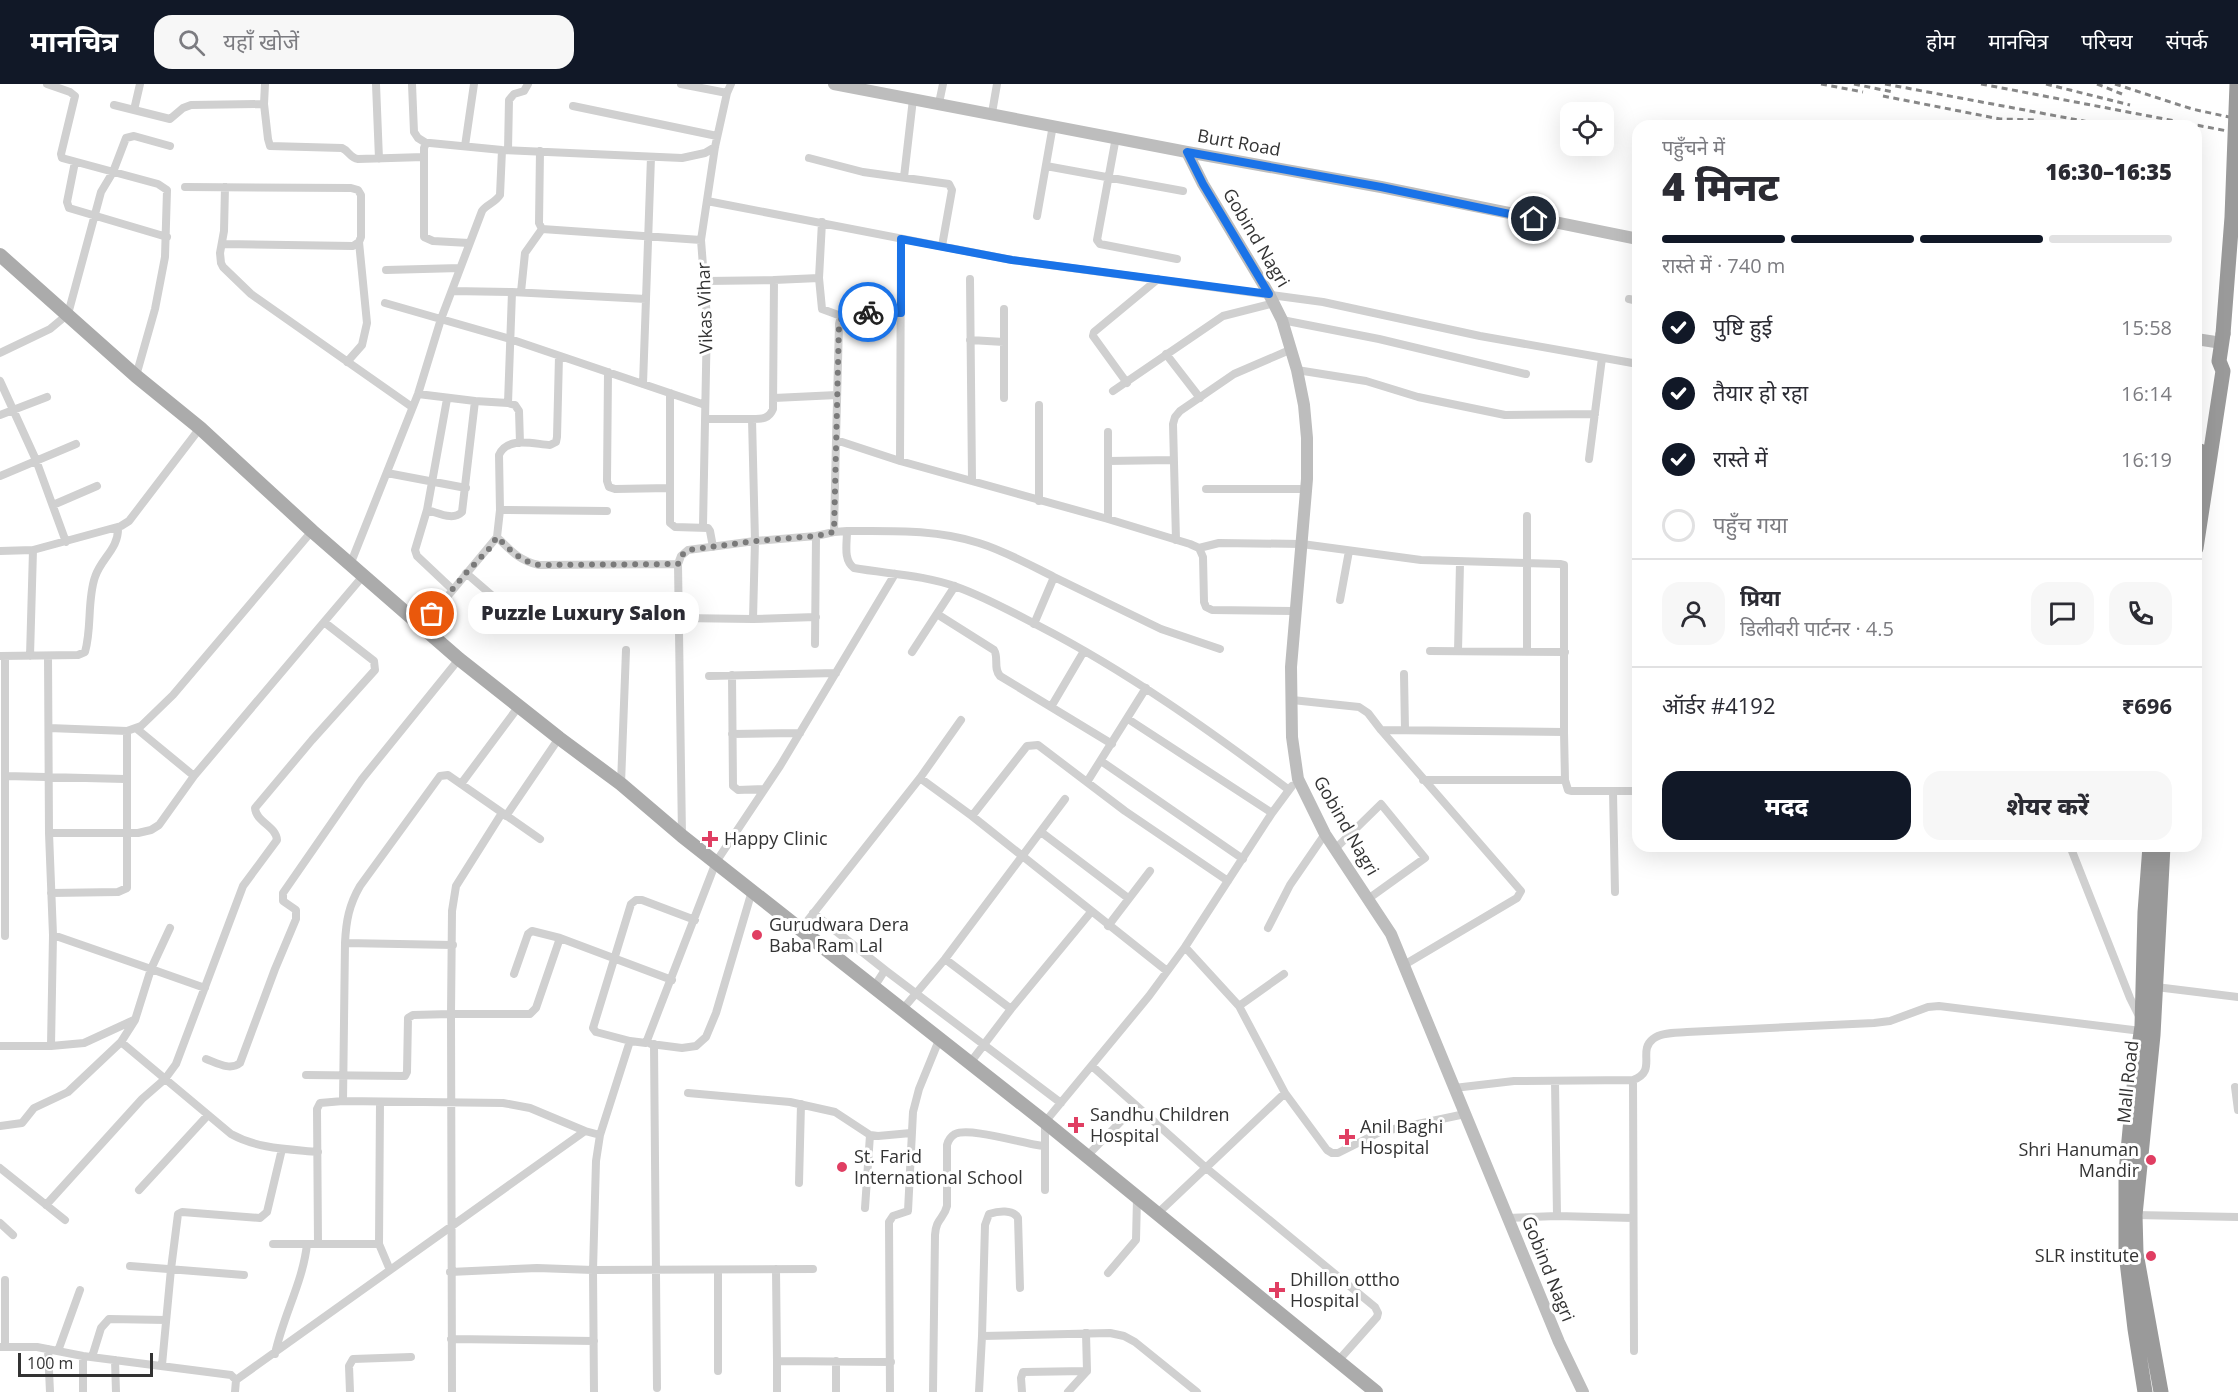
<!DOCTYPE html>
<html lang="hi">
<head>
<meta charset="utf-8">
<style>
  body { margin:0; font-family:"Open Sans","Noto Sans Devanagari",sans-serif; background:#f7f7f7; color:#2b2b33; height:100vh; display:flex; flex-direction:column; font-size:22px; white-space:nowrap }
  * { box-sizing:border-box; margin:0 }
  p { font-size:20px; color:#7c7c81 }
  .icon { flex:none; width:33px; height:33px; fill:none; stroke:currentColor; stroke-width:2; stroke-linecap:round; stroke-linejoin:round }
  .map { position:relative; flex:1; overflow:hidden }
  .drawer { position:absolute; left:1632px; top:36px; width:570px; height:732px; display:flex; flex-direction:column; background:#fff; border-radius:18px; box-shadow:0 6px 24px #0002 }
  .drawer>* { flex:none }
  .tools { position:absolute; left:1560px; top:18px; display:grid; gap:12px }
  .tools a { display:grid; place-items:center; width:54px; height:54px; border-radius:12px; background:#fff; box-shadow:0 6px 24px #0002; font-size:30px }
  .scale { position:absolute; left:18px; bottom:15px; width:135px; box-sizing:border-box; padding-left:6px; border:3px solid #333; border-top:0; font-size:16px; line-height:21px; white-space:nowrap; color:#333; -webkit-text-stroke:4px #fff; paint-order:stroke }
  .pin { position:absolute; display:grid; place-items:center; width:51px; height:51px; color:#fff; margin:-26px; border:3px solid #fff; border-radius:50%; box-shadow:0 2px 6px #0007 }
  .courier { position:absolute; display:grid; place-items:center; width:60px; height:60px; margin:-30px; border:4px solid #1a73e8; border-radius:50%; background:#fff; color:#222; box-shadow:0 2px 8px #0007 }
  .bubble { position:absolute; height:42px; border-radius:18px; background:#fff; box-shadow:0 6px 24px #0002; font-size:20px; font-weight:800; line-height:42px; text-align:center }
  .headline em { font-style:normal; font-weight:800 }
  .headline div { display:flex; flex-direction:column-reverse }
  .headline { display:flex; align-items:center; justify-content:space-between; height:102px; padding:0 30px }
  h1 { font-size:39px; font-weight:800; line-height:45px }
  .bar { display:grid; grid-template-columns:repeat(4,1fr); gap:9px 6px; align-content:center; height:72px; padding:0 30px }
  .bar i { height:8px; border-radius:4px; background:#e1e1e2 }
  .bar .active { background:#111827 }
  .bar p { grid-column:span 4 }
  .line { display:flex; align-items:center; gap:15px; padding:0 30px; border-top:2px solid #e1e1e2 }
  .line div { flex:1 }
  .round { display:grid; place-items:center; flex:none; width:63px; height:63px; border-radius:18px; background:#f7f7f7 }
  ol { padding:0 30px; list-style:none }
  li { display:flex; align-items:center; gap:18px; height:66px }
  li p { margin-inline-start:auto }
  li .icon { padding:6px; border-radius:50%; background:#111827; color:#fff; stroke-width:4 }
  li:last-child { color:#7c7c81 }
  li i { width:33px; height:33px; border:3px solid #e1e1e2; border-radius:50% }
  .action { display:flex; gap:12px; margin-top:auto; padding:12px 30px }
  .action a { flex:1; height:69px; border-radius:18px; background:#111827; color:#fff; font-size:24px; font-weight:800; line-height:69px; text-align:center }
  .action a+a { background:#f7f7f7; color:#2b2b33 }
  header { display:flex; align-items:center; gap:36px; box-sizing:border-box; height:84px; padding:0 30px; background:#111827; color:#fff }
  header strong { font-size:28px }
  nav { display:flex; gap:33px; margin-inline-start:auto; font-size:21px }
  .search { width:420px; height:54px; background:#f7f7f7; display:flex; align-items:center; gap:15px; box-sizing:border-box; padding:0 21px; border-radius:18px; color:#7c7c81; font-size:22px }
  .map>svg:first-child { display:block }
  .lines { fill:none; stroke-linecap:round; stroke-linejoin:round }
  .street { stroke:#d0d0d0; stroke-width:8 }
  .secondary { stroke:#bdbdbd; stroke-width:12 }
  .primary { stroke:#ababab; stroke-width:14 }
  .highway { stroke:#9a9a9a; stroke-width:15 }
  .rail { stroke:#888; stroke-width:3; stroke-dasharray:6 4.5; stroke-linecap:butt }
  .highway-bridge { stroke:#9a9a9a; stroke-width:15 }
  .done { stroke:#7a7a7a; stroke-width:6; stroke-dasharray:0 10.8 }
  .route { stroke:#1a73e8; stroke-width:8 }
  .poi-dot { fill:#e03e62; stroke:#fff; stroke-width:2 }
  .labels { text-anchor:middle; stroke-width:6; stroke-linejoin:round; paint-order:stroke }
  .street-label { font-size:18px; fill:#333; stroke:#fff }
  .poi-label { font-size:18px; fill:#333; stroke:#fff; text-anchor:start }
</style>
</head>
<body>
<header>
<strong>मानचित्र</strong>
<div class="search"><svg class="icon" aria-label="search" viewBox="0 0 24 24"><circle cx="10" cy="10" r="6"/><path d="M15 15l6 6"/></svg>यहाँ खोजें</div>
<nav><a>होम</a><a>मानचित्र</a><a>परिचय</a><a>संपर्क</a></nav>
</header>
<div class="map">
<svg width="2238" height="1308" viewBox="0 0 2238 1308">
  <rect width="100%" height="100%" fill="#fff"/>
  <g class="lines">
    <path class="street" d="M47,0L70,8L75,12L61,70L62,74L158,100L167,106L165,173L155,225L136,292
      M376,0L379,75
      M412,0L414,48L418,54L426,59
      M681,0L727,9
      M939,19L943,0
      M264,20L265,0
      M114,21L170,35L183,24L191,21L264,20L268,55L270,62L342,64C349,67 350,74 358,75L424,73V64L426,59H430L502,66L682,74L705,69L715,63
      M573,22L717,52
      M134,26L140,0
      M992,29L997,0
      M1116,53L1097,156L1100,160L1177,175
      M465,62L474,0
      M508,66L509,16L514,10L524,7L528,0
      M540,67L539,139L542,145L701,156
      M424,73V153L433,157L469,159
      M809,74L863,88L949,100L952,106L942,162
      M75,78L67,118L69,124L167,153
      M1046,82L1183,107
      M904,93L913,15
      M185,103L351,104L358,106L361,111V153L359,158L353,162L223,160
      M225,103L224,147L220,169L221,179L223,183L251,210L412,323
      M707,117L1012,176L1323,218L1480,252L1638,280
      M1037,132L1053,41
      M386,186L460,184
      M819,194L822,225L841,232
      M970,195L972,397
      M774,196L819,194L822,138
      M706,197L774,196L773,325C769,335 762,335 752,335
      M452,207L512,208
      M521,208L525,169L542,145
      M1629,215L1638,217
      M385,219L510,255L705,321
      M901,229L853,228L841,232L839,240L836,356L900,377L1108,435L1190,460L1199,464L1203,473L1204,518L1206,523L1212,526L1294,527
      M1282,236L1379,255L1526,290
      M970,256L1004,258
      M0,269L50,245L68,230L101,108L113,88L126,54L134,52L170,62
      M1166,270L1200,314
      M347,278L362,261L367,239L359,158
      M1297,286L1366,297L1418,313L1505,331L1595,330
      M608,288L607,397L609,403L615,405L670,404
      M0,297L36,376L66,458
      M1127,299L1093,252L1094,248L1158,195
      M643,300L651,73
      M1113,307L1223,232L1274,219
      M670,309V439L675,443L708,444L710,447L713,463
      M418,310L475,317L462,428C453,437 439,429 427,426L447,315
      M774,314L837,311
      M1004,314V225
      M475,317L508,319L512,208L646,215
      M508,319L515,321L519,327L520,359
      M0,331L47,313
      M1637,371L1638,366
      M1589,375L1602,274
      M900,377L901,155
      M1108,377L1173,376
      M387,389L466,404
      M0,392L76,360
      M1206,405H1306
      M1039,417V321
      M53,421L97,402
      M427,426L415,466L417,472L452,505
      M500,426L607,427
      M1527,432V568
      M1108,435V348
      M703,442L707,234L701,156L715,63L727,9L731,0
      M847,447C891,447 936,445 979,459C1005,467 1030,481 1054,493L1034,540
      M834,448L847,447C847,460 843,476 854,484C888,490 924,491 957,503C985,513 1012,528 1039,542C1128,588 1209,646 1289,706
      M497,453C510,466 519,477 539,481L678,480L681,472L688,466L755,457L816,452L834,448L836,356
      M1176,456L1173,340L1175,333L1180,327L1234,290L1292,265
      M1199,464L1219,459L1302,460L1421,476L1560,480L1564,481V648
      M0,467L33,466
      M678,480L682,752
      M350,481L418,310L441,235L482,127C487,120 495,119 500,111L502,66
      M466,489L524,539
      M1054,493L1161,545L1220,565
      M1340,516L1349,467
      M937,530L994,566C999,574 993,584 1000,592L1112,660
      M680,534L753,535L755,457L752,335H705
      M753,535L816,533
      M422,543L497,453L500,426L499,371C507,352 533,360 550,361L556,358L557,353L559,272
      M815,560L816,452
      M1430,567L1565,568
      M1458,567L1460,479
      M912,568L955,502
      M0,572L78,571L85,568C92,544 87,516 95,493C101,474 119,465 118,443
      M5,572V852
      M30,572L33,466L121,442L129,437L200,344
      M48,572L49,749L53,851
      M1404,590L1405,646
      M732,591L733,702L738,706L764,705
      M709,592L836,589
      M1292,616L1359,623L1368,629L1381,646L1564,648L1565,696L1568,706L1572,707H1638
      M1051,623L1084,567
      M1128,635L1272,729
      M49,644L127,647L141,642L173,611L312,447
      M137,645L194,692
      M1381,646L1521,807L1517,814L1404,881
      M732,650L800,649
      M1101,677L1243,775
      M6,692L125,695
      M920,694L972,732L1167,887
      M1423,696H1565
      M1087,698L1146,604
      M461,700L519,622
      M621,700L626,566
      M1613,708L1615,808
      M502,729L456,802L452,827L451,930H530L536,924L560,854
      M506,732L559,654
      M972,732L1027,662L1038,661L1125,727L1228,797
      M1041,748L1128,814
      M49,749H138L151,746L159,741L194,692L324,538
      M2070,762L2130,914L2140,934
      M1335,765L1381,720L1425,774L1368,815
      M51,809L118,808L127,804V647
      M813,829L885,886
      M1108,842L1150,787
      M1268,844L1290,801L1325,750
      M801,845L920,694L961,636
      M345,859L343,1017L503,1019L530,1024L585,1047
      M453,861L345,859C346,837 349,821 360,802L440,692L448,691L540,755
      M1185,863L1239,922L1285,1009L1327,1066L1332,1069H1338L1380,1048L1465,1030
      M945,875L1011,925
      M514,890L528,850L532,847L560,854L672,896
      M874,903L885,886L1061,1019
      M2156,903L2238,913
      M1239,922L1284,890
      M902,926L945,875L1065,715
      M630,957L596,948L593,944L631,820L636,816H642L695,836
      M121,958L231,1050C258,1065 288,1065 318,1068
      M651,960L682,964L696,962L706,953L716,929L752,807
      M654,960L657,1304
      M0,962H51L53,851L151,885L170,844
      M51,962L84,959L134,936
      M206,975C217,979 230,987 240,979L275,885L296,835V826L283,817V809L362,695L459,575
      M970,979L1011,925L1091,828
      M1092,982L1205,1083L1375,1223L1378,1229L1377,1233L1338,1277
      M306,991L405,992L407,988L408,934L413,931L451,930L452,1308
      M1633,996L1634,1267
      M1555,997L1557,1132
      M2235,1003L2238,1026
      M1454,1004L1514,997L1633,996C1658,987 1637,967 1653,955C1661,948 1677,949 1687,948L1874,939L1890,937L1928,923L1939,922L2141,947
      M688,1009L790,1018L835,1028L870,1051L878,1052L911,1049
      M380,1018L379,1160L390,1186
      M0,1042L22,1039L34,1024L68,1008L121,958L135,936L151,885L205,904
      M1087,1072L1136,1022
      M0,1084L65,1136
      M799,1099L801,1020
      M139,1106L208,1031
      M1045,1106V1038L1149,912L1185,863L1272,729L1292,702
      M46,1121L142,1015L165,995L176,980L243,802L277,756C276,742 256,738 255,724L312,656L375,586L374,577L324,538L363,492
      M865,1124L870,1051
      M1157,1130L1285,1009
      M2135,1131L2238,1133
      M1508,1134L1557,1132L1633,1134
      M0,1139L13,1151
      M273,1160H379
      M318,1160L317,1025L320,1019L343,1017
      M130,1182L244,1191
      M776,1185L777,1277L891,1278
      M718,1186V1287
      M450,1188L537,1184L593,1186L813,1185
      M1108,1189L1136,1156L1137,1114
      M1020,1204L1018,1134C1013,1125 998,1127 989,1130L985,1141L982,1252L1110,1249L1124,1252L1135,1258L1197,1308
      M451,1255L594,1257
      M0,1263H37L83,1272L231,1291L236,1296L235,1308
      M5,1263V1196
      M48,1265L50,1308
      M58,1267L80,1206
      M275,1270C283,1232 303,1198 307,1160
      M92,1273L101,1244L109,1235L166,1236
      M115,1276L116,1308
      M777,1277V1308
      M162,1281L171,1185L178,1130L182,1128L260,1134L267,1128L282,1065
      M236,1296L585,1047L600,1051L630,957L646,959L716,778L780,682L895,490
      M83,1308V1272
      M350,1308L349,1282L353,1275L411,1273
      M594,1308L593,1186L596,1077L600,1051
      M836,1308V1277
      M890,1308L889,1138L893,1132L908,1127L913,1028L919,1005L939,956
      M933,1308L935,1151C936,1134 944,1135 947,1122V1061C948,1057 950,1053 955,1050C970,1043 1024,1060 1044,1062
      M979,1308L982,1252
      M1022,1308L1021,1294L1023,1288L1087,1287
      M1068,1308L1087,1287L1086,1249"/>
    <path class="secondary" d="M834,0L1187,68L1381,103L1638,155
      M1187,68L1203,100L1269,210L1282,236L1297,286L1304,321L1307,354V395L1291,583L1292,653L1298,695L1325,750L1391,850L1559,1258L1583,1308
      M2196,255L2222,259"/>
    <path class="primary" d="M0,171L136,292L200,344L312,447L459,575L559,654L621,700L682,752L1045,1038L1376,1308"/>
    <path class="highway" d="M2196,393L2200,367
      M2196,464L2223,287L2219,277L2223,250
      M2145,1308L2135,1245L2126,1169V1088L2136,982L2142,942L2145,828L2150,762
      M2161,1308L2136,1169L2135,1131L2153,951L2163,762"/>
    <path class="rail" d="M1821,0L1863,8
      M1854,0L1893,8
      M1885,0L2089,38L2177,42
      M1981,0L2238,49
      M2046,0L2130,21
      M2097,0L2122,10
      M2115,0L2192,25L2238,35
      M1883,12L2000,35L2037,36"/>
    <path class="highway-bridge" d="M2223,250L2232,133L2237,0"/>
  </g>
  <g class="lines">
    <path class="done" d="M432,530L466,489L489,465L497,453C510,466 520,477 539,481L678,480L681,472L688,466L755,457L816,452L834,448L839,240C844,226 855,228 868,228"/>
    <path class="route" d="M868,228L901,229V155L1012,176L1269,210L1203,100L1187,68L1381,103L1534,135"/>
  </g>
  <g class="poi-dot">
    <path d="M707 746h6v6h6v6h-6v6h-6v-6h-6v-6h6z"/>
    <circle cx="757" cy="851" r="6"/>
    <path d="M1073 1032h6v6h6v6h-6v6h-6v-6h-6v-6h6z"/>
    <path d="M1344 1044h6v6h6v6h-6v6h-6v-6h-6v-6h6z"/>
    <circle cx="2151" cy="1076" r="6"/>
    <circle cx="842" cy="1083" r="6"/>
    <circle cx="2151" cy="1172" r="6"/>
    <path d="M1274 1197h6v6h6v6h-6v6h-6v-6h-6v-6h6z"/>
  </g>
  <g class="labels">
    <g class="street-label">
      <text transform="translate(1239 59) rotate(10)" y="6">Burt Road</text>
      <text transform="translate(1256 154) rotate(59)" y="6">Gobind Nagri</text>
      <text transform="translate(705 224) rotate(-92)" y="6">Vikas Vihar</text>
      <text transform="translate(1346 742) rotate(60)" y="6">Gobind Nagri</text>
      <text transform="translate(2128 998) rotate(-84)" y="6">Mall Road</text>
      <text transform="translate(1548 1185) rotate(68)" y="6">Gobind Nagri</text>
    </g>
    <g class="poi-label">
      <text x="724" y="761">Happy Clinic</text>
      <text x="769" y="847">Gurudwara Dera<tspan x="769" dy="21">Baba Ram Lal</tspan></text>
      <text x="1090" y="1037">Sandhu Children<tspan x="1090" dy="21">Hospital</tspan></text>
      <text x="1360" y="1049">Anil Baghi<tspan x="1360" dy="21">Hospital</tspan></text>
      <text x="2139" y="1072" text-anchor="end">Shri Hanuman<tspan x="2139" dy="21">Mandir</tspan></text>
      <text x="854" y="1079">St. Farid<tspan x="854" dy="21">International School</tspan></text>
      <text x="2139" y="1178" text-anchor="end">SLR institute</text>
      <text x="1290" y="1202">Dhillon ottho<tspan x="1290" dy="21">Hospital</tspan></text>
    </g>
  </g>
</svg>
<div class="tools">
<a><svg class="icon" aria-label="locate" viewBox="0 0 24 24"><circle cx="12" cy="12" r="6"/><path d="M12 2v4M12 18v4M2 12h4M18 12h4"/></svg></a>
</div>
<div class="scale">100 m</div>
<div class="pin" style="left:432px;top:530px;background:#ea580c"><svg class="icon" aria-label="bag" viewBox="0 0 24 24"><path d="M5 8h14l-1 12H6zM9 8a3 3 0 0 1 6 0"/></svg></div>
<div class="pin" style="left:1534px;top:135px;background:#1f2937"><svg class="icon" aria-label="home" viewBox="0 0 24 24"><path d="M3 11l9-7 9 7M6 9v11h12V9"/></svg></div>
<div class="courier" style="left:868px;top:228px"><svg class="icon" aria-label="bike" viewBox="0 0 24 24"><circle cx="6" cy="16" r="4"/><circle cx="18" cy="16" r="4"/><path d="M6 16l4-8h5l3 8M10 8l3 8H6M13 5h3"/></svg></div>
<div class="bubble" style="left:468px;top:508px;width:231px">Puzzle Luxury Salon</div>
<section class="drawer">
<div class="headline"><div><h1>4 मिनट</h1><p>पहुँचने में</p></div><em>16:30–16:35</em></div>
<div class="bar"><i class="active"></i><i class="active"></i><i class="active"></i><i></i><p>रास्ते में · 740 m</p></div>
<ol>
<li><svg class="icon" aria-label="check" viewBox="0 0 24 24"><path d="M5 12l5 5 9-10"/></svg>पुष्टि हुई<p>15:58</p></li>
<li><svg class="icon" aria-label="check" viewBox="0 0 24 24"><path d="M5 12l5 5 9-10"/></svg>तैयार हो रहा<p>16:14</p></li>
<li><svg class="icon" aria-label="check" viewBox="0 0 24 24"><path d="M5 12l5 5 9-10"/></svg>रास्ते में<p>16:19</p></li>
<li><i></i>पहुँच गया</li>
</ol>
<div class="line" style="height:108px"><a class="round"><svg class="icon" aria-label="person" viewBox="0 0 24 24"><circle cx="12" cy="8" r="4"/><path d="M4 21q1-7 8-7t8 7"/></svg></a><div><b>प्रिया</b><p>डिलीवरी पार्टनर · 4.5</p></div><a class="round"><svg class="icon" aria-label="chat" viewBox="0 0 24 24"><path d="M4 5h16v11H9l-5 4z"/></svg></a><a class="round"><svg class="icon" aria-label="phone" viewBox="0 0 24 24"><path d="M5 4h4l2 5-3 2q2 4 5 5l2-3 5 2v4C11 20 4 13 5 4z"/></svg></a></div>
<div class="line" style="height:78px"><div>ऑर्डर #4192</div><b>₹696</b></div>
<div class="action"><a>मदद</a><a>शेयर करें</a></div>
</section>
</div>
</body>
</html>
